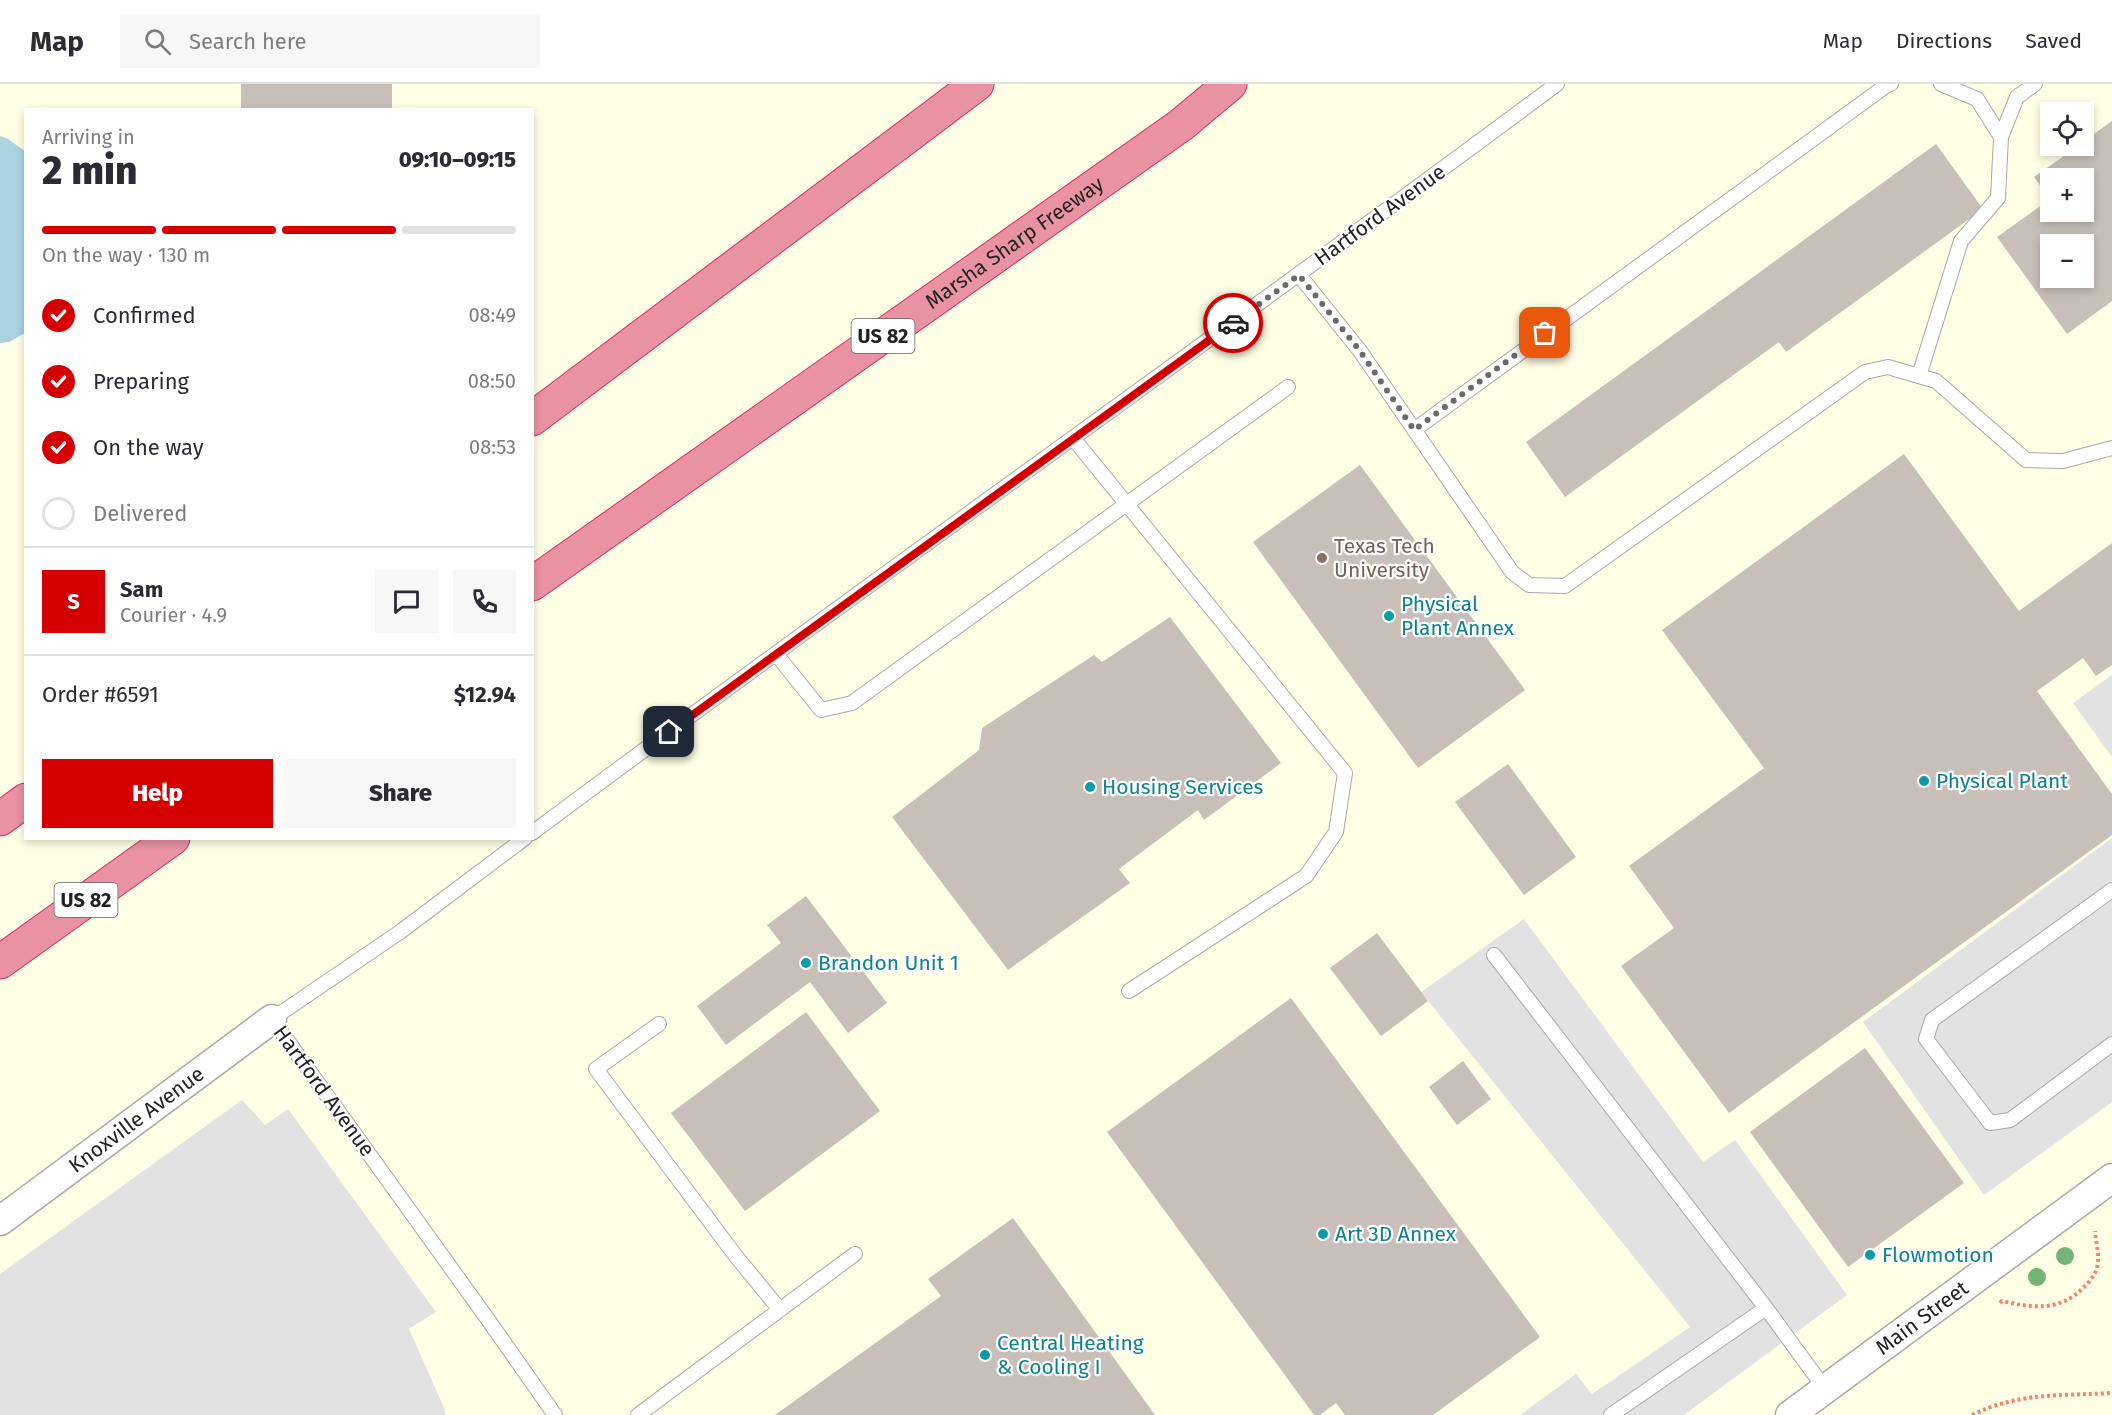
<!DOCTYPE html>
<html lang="en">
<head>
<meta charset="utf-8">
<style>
  body { margin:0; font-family:"Fira Sans",sans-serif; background:#f7f7f7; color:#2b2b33; height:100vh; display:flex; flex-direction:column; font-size:22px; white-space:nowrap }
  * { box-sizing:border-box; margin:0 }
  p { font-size:20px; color:#7c7c81 }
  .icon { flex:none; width:33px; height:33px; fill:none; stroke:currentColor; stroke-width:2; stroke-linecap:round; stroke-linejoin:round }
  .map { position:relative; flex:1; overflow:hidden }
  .side { position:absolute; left:24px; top:24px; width:510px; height:732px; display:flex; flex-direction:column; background:#fff; border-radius:0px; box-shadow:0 3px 9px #0003 }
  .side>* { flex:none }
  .fabs { position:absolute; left:2040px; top:18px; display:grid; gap:12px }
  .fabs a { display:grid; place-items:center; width:54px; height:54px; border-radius:0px; background:#fff; box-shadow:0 3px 9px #0003; font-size:30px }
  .pin { position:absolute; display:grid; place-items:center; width:51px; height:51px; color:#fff; margin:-26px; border-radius:12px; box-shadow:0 3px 9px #0006 }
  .courier { position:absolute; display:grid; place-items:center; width:60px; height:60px; margin:-30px; border:4px solid #d40000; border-radius:50%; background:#fff; color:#222; box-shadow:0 2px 8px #0007 }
  .headline em { font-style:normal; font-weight:800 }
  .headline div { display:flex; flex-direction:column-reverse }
  .headline { display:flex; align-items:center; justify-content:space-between; height:102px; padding:0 18px }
  h1 { font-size:39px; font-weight:800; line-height:45px }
  .bar { display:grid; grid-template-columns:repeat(4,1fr); gap:9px 6px; align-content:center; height:72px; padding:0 18px }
  .bar i { height:8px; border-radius:4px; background:#e1e1e2 }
  .bar .on { background:#d40000 }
  .bar p { grid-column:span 4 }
  .line { display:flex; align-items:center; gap:15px; padding:0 18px; border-top:2px solid #e1e1e2 }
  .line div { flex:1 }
  .round { display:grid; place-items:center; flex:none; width:63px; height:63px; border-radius:0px; background:#f7f7f7 }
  ol { padding:0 18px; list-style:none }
  li { display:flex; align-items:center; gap:18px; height:66px }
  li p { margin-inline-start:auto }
  li .icon { padding:6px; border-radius:50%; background:#d40000; color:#fff; stroke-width:4 }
  li:last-child { color:#7c7c81 }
  li i { width:33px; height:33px; border:3px solid #e1e1e2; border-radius:50% }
  .action { display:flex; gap:12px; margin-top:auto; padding:12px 18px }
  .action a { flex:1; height:69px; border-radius:0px; background:#d40000; color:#fff; font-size:24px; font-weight:800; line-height:69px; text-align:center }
  .action a+a { background:#f7f7f7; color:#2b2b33 }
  header { display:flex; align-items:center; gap:36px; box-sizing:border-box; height:84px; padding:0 30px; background:#fff; border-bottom:2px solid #e1e1e2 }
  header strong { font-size:28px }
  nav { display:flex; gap:33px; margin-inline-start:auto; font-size:21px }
  .search { width:420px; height:54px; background:#f7f7f7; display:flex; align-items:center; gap:15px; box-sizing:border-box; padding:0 21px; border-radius:0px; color:#7c7c81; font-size:22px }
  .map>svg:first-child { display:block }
  .education { fill:#ffffe5; fill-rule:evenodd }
  .parking { fill:#e2e2e2 }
  .water { fill:#aad3df }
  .building { fill:#c7bfb8; fill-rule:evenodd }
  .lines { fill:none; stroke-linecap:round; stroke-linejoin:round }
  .service-casing { stroke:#a9a9a9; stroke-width:16 }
  .minor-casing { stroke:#a9a9a9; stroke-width:31 }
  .motorway-casing { stroke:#dc2a67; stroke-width:35 }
  .path { stroke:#fa8072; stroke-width:4; stroke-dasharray:3 3; stroke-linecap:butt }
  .service { stroke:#fff; stroke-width:14 }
  .minor { stroke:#fff; stroke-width:28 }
  .motorway { stroke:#e892a2; stroke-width:33 }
  .tree { fill:#74b475 }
  .done { stroke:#6b6a68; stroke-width:6; stroke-dasharray:0 10.8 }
  .route { stroke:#d40000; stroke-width:8 }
  .education-dot { fill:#8d6e63; stroke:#fff; stroke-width:2 }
  .culture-dot { fill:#0f9aa8; stroke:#fff; stroke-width:2 }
  .labels { text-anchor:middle; stroke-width:4.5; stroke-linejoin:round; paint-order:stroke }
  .shield { fill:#fff; stroke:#646464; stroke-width:1.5 }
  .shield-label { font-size:20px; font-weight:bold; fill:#222 }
  .street-label { font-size:21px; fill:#222; stroke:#fff }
  .education-label { font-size:21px; fill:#785e54; stroke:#fff; text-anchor:start }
  .culture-label { font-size:21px; fill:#0d838f; stroke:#fff; text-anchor:start }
</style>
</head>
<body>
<header>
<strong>Map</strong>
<div class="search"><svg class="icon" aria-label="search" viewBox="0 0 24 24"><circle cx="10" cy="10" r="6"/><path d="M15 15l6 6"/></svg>Search here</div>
<nav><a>Map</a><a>Directions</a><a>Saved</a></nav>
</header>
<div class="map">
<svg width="2112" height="1331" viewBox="0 0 2112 1331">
  <rect width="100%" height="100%" fill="#f2efe9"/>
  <path class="education" d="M0,0H2112V1331H0ZM26,26H532V754H26ZM2050,28H2084V62H2050ZM2050,94H2084V128H2050ZM2050,160H2084V194H2050Z"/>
  <path class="parking" d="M2112,591V673L2073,619Z
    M2112,754V1018L1984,1111L1863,938Z
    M1524,835L1703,1078L1735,1056L1847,1211L1684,1331H1520L1576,1290L1592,1310L1690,1243L1421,908Z
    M242,1016L265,1041L288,1025L436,1228L409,1245L445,1326V1331H0V1190Z"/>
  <path class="water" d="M0,52L8,55L26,68L25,249L9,258L0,259Z"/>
  <path class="building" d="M241,0H392V26H241Z
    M2112,37V217L2067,250L1997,153L2050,115L2034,93L2078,62H2084V57ZM2050,94H2084V128H2050ZM2050,160H2084V194H2050Z
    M1936,60L1983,125L1786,268L1779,258L1565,413L1526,358Z
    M1904,370L2019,527L2112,459V581L2096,592L2083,574L2037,607L2112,710V751L1729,1029L1621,882L1674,844L1629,782L1764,684L1662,546Z
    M1360,381L1525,606L1418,684L1253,458Z
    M1170,533L1281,679L1204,736L1198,726L1119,785L1130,799L1008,886L892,733L979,666L982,644L1094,571L1102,578Z
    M1508,680L1576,773L1524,811L1455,718Z
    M806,812L887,919L848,949L810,898L726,961L697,922L781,859L767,841Z
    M1377,849L1428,917L1381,952L1330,884Z
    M1291,914L1540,1253L1433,1331H1345L1336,1319L1320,1331H1314L1107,1048Z
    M806,928L880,1027L745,1127L671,1029Z
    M1865,964L1964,1099L1848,1183L1750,1048Z
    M1463,977L1491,1015L1457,1041L1429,1003Z
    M1013,1134L1155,1331H775L941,1212L928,1195Z"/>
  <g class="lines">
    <g class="service-casing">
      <path id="service" d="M1941,0L1977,15L2001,53
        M1299,191L1360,267L1512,488L1529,501L1565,502L1865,288L1888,283L1936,297L2026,376L2063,377L2112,364
        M1919,292L1961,157L1998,114L2001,53L2017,13L2035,0
        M1414,346L1887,1L1891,0
        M1073,354L1345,689L1336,748L1306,792L1129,907
        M776,570L821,626L852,619L1288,303
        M532,749C871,496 1218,253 1557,0
        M525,754L400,848L272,935L489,1237L555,1331
        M2112,806L1932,936L1926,955L1990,1039L2010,1036L2112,960
        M1494,871L1766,1224L1825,1305
        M659,940L596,985L735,1171L780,1226
        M638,1331L855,1170
        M1611,1331L1766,1224"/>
    </g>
    <g class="minor-casing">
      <g id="minor">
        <path id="s1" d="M0,1137L272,935"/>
        <path id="s2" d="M1790,1331L2112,1094"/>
      </g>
    </g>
    <g class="motorway-casing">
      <g id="motorway">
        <path d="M532,335L977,0"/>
        <path id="s3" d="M532,500L1181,41L1230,0"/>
        <path d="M0,735L26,716"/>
        <path d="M0,878L173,754"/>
      </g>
    </g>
    <path class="path" d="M2000,1219L2002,1217C2033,1224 2060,1228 2084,1203C2089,1198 2095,1191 2097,1184C2100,1172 2096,1159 2095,1147
      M1972,1331C2019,1308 2061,1312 2112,1309"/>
    <use href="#service" class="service"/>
    <use href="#minor" class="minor"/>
    <use href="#motorway" class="motorway"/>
  </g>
  <g class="tree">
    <circle cx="2065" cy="1172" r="9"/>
    <circle cx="2037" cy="1193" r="9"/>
  </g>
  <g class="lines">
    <path class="done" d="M1233,239L1299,191L1360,267L1414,346L1545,249"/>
    <path class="route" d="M669,648L1233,239"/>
  </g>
  <circle class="education-dot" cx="1322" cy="474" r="6"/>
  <g class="culture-dot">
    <circle cx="1389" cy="532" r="6"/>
    <circle cx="1924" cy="697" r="6"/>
    <circle cx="1090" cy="703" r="6"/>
    <circle cx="806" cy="879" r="6"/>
    <circle cx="1323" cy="1150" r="6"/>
    <circle cx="1870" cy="1171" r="6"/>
    <circle cx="985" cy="1271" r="6"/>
  </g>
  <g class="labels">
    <g class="shield">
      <rect x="851.5" y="235" width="63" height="34" rx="4.5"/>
      <rect x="54.5" y="799" width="63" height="34" rx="4.5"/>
    </g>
    <g class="shield-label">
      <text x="883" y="259">US 82</text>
      <text x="86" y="823">US 82</text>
    </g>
    <g class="street-label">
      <text transform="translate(1380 131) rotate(-36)" y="7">Hartford Avenue</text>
      <text dy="7" stroke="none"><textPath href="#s3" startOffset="591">Marsha Sharp Freeway</textPath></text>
      <text transform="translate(324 1007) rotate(54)" y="7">Hartford Avenue</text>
      <text dy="7" stroke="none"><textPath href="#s1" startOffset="170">Knoxville Avenue</textPath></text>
      <text dy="7" stroke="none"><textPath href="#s2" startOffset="164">Main Street</textPath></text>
    </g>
    <g class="education-label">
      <text x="1334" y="469">Texas Tech<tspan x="1334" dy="24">University</tspan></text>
    </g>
    <g class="culture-label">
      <text x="1401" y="527">Physical<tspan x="1401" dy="24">Plant Annex</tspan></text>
      <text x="1936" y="704">Physical Plant</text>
      <text x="1102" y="710">Housing Services</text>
      <text x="818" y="886">Brandon Unit 1</text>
      <text x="1335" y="1157">Art 3D Annex</text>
      <text x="1882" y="1178">Flowmotion</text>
      <text x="997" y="1266">Central Heating<tspan x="997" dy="24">&amp; Cooling I</tspan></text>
    </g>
  </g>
</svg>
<div class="fabs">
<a><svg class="icon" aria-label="locate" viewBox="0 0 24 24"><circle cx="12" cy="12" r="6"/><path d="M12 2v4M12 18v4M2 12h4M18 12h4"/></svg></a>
<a>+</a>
<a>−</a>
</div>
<div class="pin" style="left:1545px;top:249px;background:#ea580c"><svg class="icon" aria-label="bag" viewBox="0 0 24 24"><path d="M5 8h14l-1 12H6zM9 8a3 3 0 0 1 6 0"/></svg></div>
<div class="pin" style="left:669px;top:648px;background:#1f2937"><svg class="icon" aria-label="home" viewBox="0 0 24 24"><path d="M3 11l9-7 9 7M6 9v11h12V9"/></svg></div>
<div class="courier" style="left:1233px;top:239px"><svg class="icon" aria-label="car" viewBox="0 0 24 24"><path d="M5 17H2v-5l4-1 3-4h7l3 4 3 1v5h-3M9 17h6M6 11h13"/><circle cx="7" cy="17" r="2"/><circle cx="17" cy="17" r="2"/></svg></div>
<section class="side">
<div class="headline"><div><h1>2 min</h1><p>Arriving in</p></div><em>09:10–09:15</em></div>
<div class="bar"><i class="on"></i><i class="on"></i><i class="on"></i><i></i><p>On the way · 130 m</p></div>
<ol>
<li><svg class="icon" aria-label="check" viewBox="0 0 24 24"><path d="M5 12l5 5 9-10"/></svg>Confirmed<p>08:49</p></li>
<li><svg class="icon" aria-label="check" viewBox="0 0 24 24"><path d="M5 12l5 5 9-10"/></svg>Preparing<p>08:50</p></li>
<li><svg class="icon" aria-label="check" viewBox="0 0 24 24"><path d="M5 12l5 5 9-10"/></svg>On the way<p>08:53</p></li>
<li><i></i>Delivered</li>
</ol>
<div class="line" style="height:108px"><b class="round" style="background:#d40000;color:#fff">S</b><div><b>Sam</b><p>Courier · 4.9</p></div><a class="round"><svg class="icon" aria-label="chat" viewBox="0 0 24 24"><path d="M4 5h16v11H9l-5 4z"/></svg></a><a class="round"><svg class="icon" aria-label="phone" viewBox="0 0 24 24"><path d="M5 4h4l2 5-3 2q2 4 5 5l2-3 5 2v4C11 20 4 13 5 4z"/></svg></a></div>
<div class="line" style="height:78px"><div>Order #6591</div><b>$12.94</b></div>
<div class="action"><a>Help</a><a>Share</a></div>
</section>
</div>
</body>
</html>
